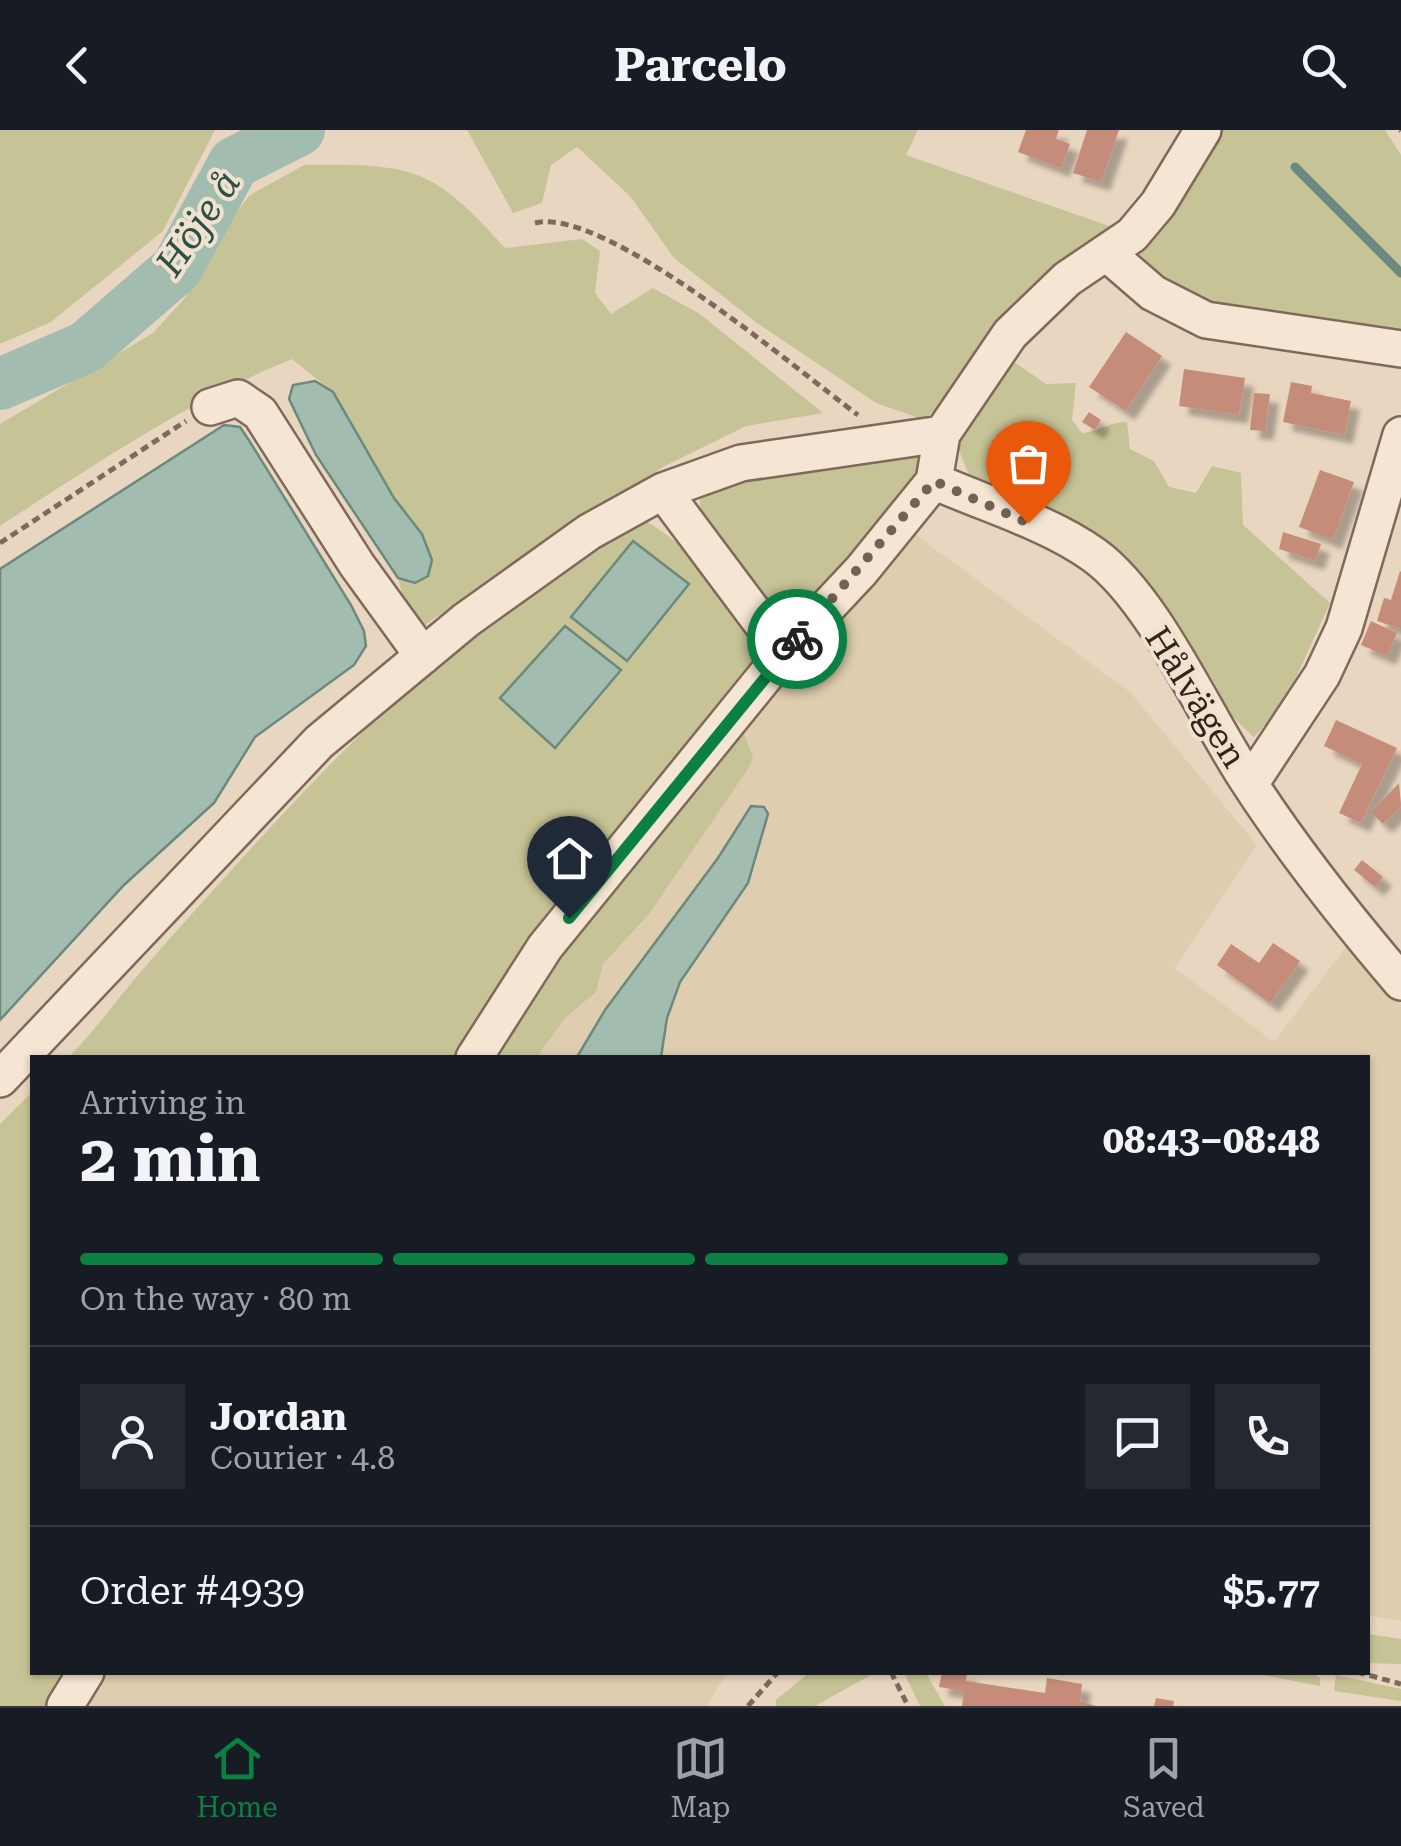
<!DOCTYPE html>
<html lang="en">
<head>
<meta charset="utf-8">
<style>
  body { margin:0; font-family:"Roboto Serif",serif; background:#242831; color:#f1f3f6; height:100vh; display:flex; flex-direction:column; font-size:38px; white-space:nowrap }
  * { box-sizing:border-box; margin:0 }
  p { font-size:32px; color:#9ea1a6 }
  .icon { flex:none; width:55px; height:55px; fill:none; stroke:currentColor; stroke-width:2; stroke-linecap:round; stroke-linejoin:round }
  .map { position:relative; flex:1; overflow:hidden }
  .side { position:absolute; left:30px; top:925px; width:1340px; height:620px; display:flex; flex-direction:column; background:#171b24; border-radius:0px; box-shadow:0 2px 8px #0004 }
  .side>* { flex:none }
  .pin { position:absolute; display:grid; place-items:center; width:85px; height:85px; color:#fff; margin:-102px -42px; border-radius:50% 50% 50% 0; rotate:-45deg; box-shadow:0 0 10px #0007 }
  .pin .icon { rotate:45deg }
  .courier { position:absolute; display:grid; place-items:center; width:100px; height:100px; margin:-50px; border:8px solid #0b8043; border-radius:50%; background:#fff; color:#222; box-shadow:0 2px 12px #0007 }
  .overview em { font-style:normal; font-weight:700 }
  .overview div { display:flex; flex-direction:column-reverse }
  .overview { display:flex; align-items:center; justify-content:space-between; height:170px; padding:0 50px }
  h1 { font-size:65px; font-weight:700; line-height:75px }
  .bar { display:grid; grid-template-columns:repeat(4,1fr); gap:15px 10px; align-content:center; height:120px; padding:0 50px }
  .bar i { height:12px; border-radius:8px; background:#363941 }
  .bar .active { background:#0b8043 }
  .bar p { grid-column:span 4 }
  .line { display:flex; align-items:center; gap:25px; padding:0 50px; border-top:2px solid #363941 }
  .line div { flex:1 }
  .round { display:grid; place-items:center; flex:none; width:105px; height:105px; border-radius:0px; background:#242831 }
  header { display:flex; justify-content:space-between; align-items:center; height:130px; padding:0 50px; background:#171b24; font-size:45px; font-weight:700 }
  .menu { display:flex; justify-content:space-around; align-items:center; height:140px; border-top:2px solid #363941; background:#171b24; font-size:28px; color:#9ea1a6 }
  .menu a { display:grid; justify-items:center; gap:5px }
  .menu .active { color:#0b8043 }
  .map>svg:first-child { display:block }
  .farmland { fill:#deceaf }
  .green { fill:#c6c396 }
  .water { fill:#a3bcb0; stroke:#6b897c; stroke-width:2.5 }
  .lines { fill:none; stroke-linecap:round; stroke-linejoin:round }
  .stream { stroke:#6b897c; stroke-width:9 }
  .river { stroke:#a3bcb0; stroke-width:52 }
  .building { fill:#c48c79; filter:url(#shadow) }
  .minor-casing { stroke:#81685a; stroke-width:40 }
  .path { stroke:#81685a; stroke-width:5; stroke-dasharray:8 5; stroke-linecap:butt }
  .minor { stroke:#f5e5d3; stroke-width:35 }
  .done { stroke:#726256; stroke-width:10; stroke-dasharray:0 18 }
  .route { stroke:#0b8043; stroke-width:12 }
  .labels { text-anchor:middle; stroke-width:8; stroke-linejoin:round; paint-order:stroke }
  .street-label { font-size:35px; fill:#32231d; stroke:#f1e2cf }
  .water-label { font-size:38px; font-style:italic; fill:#2d5048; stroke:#f1e2cf }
</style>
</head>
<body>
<header><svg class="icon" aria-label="back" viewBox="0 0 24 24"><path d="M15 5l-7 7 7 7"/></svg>Parcelo<svg class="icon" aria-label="search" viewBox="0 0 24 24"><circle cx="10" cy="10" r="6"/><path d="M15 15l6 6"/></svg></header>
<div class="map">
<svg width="1401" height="1576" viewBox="0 0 1401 1576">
  <defs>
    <filter id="shadow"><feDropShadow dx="9" dy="9" stdDeviation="2.5" flood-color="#0004"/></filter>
  </defs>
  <rect width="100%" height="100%" fill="#e9d6c0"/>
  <path class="farmland" d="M905,397L1130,562L1257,715L1175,838L1274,912L1349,813L1401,875V1491L1368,1486V928H487L595,774Z
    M97,1543H727L706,1576H76Z"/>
  <path class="green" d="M0,0H215L163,101L51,192L0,214Z
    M467,0H918L906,25L1112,97C1068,133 1022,169 984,212C961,238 954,272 922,289L876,273L757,193L674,128L630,66L577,17L551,35L542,73L513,83Z
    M1209,0H1385L1401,25V201L1210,184L1139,131L1140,115Z
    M304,35C412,34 432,36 505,118L582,109L600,121L595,163L611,184L653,158L700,184L823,283L746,296L665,336L531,420L425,495L404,470L398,448L415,453L422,404L394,368L333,262L292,229C187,272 95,334 0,396V294L153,203L185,168L214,110L250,65Z
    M1004,225L1046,254L1076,253L1072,290L1082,303C1100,302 1108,292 1127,292L1130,319L1154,331L1169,357L1196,363L1212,336L1241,343L1243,395L1330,473L1284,574L1254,607L1232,586L1211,547L1182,518L1159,478L974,357L958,318Z
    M913,322L927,330L921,344L805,484L781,487L762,474L699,393L700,364L733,350Z
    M642,389C685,413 762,479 757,534L534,815L455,927L68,928C100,895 126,857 157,823C301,662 448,493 642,389Z
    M744,604L753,628L746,642L649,784L603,834L596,862L565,888L537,927L496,928L578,800L722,620Z
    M32,962V1542L71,1543L50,1576H0V994Z
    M1368,1504L1401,1509V1534L1368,1533Z
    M810,1542L868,1543L869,1546L815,1576H776V1570Z
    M904,1543H926L945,1576H920Z
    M1254,1543H1313L1320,1548V1556Z
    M1336,1545L1401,1559V1571L1334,1561Z"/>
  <path class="water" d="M315,251L333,262L394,368L422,404L432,430L428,446L415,453L398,448L316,325L289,269L293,255Z
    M224,295L240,297L250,312L351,475L364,501L366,516L354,535L255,607L214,673L124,755L0,890V439Z
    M633,411L689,454L627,531L571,487Z
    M565,496L621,540L555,618L500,568Z
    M751,676L764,677L768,684L748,753L680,852L667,888L661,927H577L605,880L718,728Z"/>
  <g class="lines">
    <path class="stream" d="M1295,37L1401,143"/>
    <path class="river" d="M0,254L86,217L177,138L234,33L299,0"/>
  </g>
  <path class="building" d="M1026,0H1059L1056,9L1070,14L1061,38L1018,22Z
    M1087,0H1119L1101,52L1073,43Z
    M1126,202L1162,226L1126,281L1089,257Z
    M1184,239L1245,248L1239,285L1179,276Z
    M1291,252L1312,256L1311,263L1351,271L1344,305L1283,292Z
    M1254,263L1270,264L1265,301L1250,300Z
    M1089,282L1101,290L1095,300L1082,292Z
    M1320,340L1354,352L1333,410L1299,397Z
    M1283,402L1321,414L1315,431L1279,419Z
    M1400,441L1401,442V499L1377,491L1384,468L1391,470Z
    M1371,491L1397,503L1387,526L1361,515Z
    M1336,590L1397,618L1361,693L1339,683L1362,634L1324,616Z
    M1399,653L1401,676L1383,694L1371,682Z
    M1362,730L1383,747L1375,757L1354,740Z
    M1273,813L1300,831L1270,873L1217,835L1231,814L1259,833Z
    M942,1542H967L966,1551L1045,1563L1047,1548L1082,1554L1080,1571L1096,1576H962L964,1561L939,1557Z
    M1156,1568L1174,1571L1173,1576H1154Z"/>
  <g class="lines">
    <g class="minor-casing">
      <path id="minor" d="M1109,125L1153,163L1206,190L1401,219
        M210,277L238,268L260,283L357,435L423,526
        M934,351C985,374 1048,392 1094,425C1154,468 1206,588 1248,651C1292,719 1349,791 1401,852
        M663,361L784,523
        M1250,654L1322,545L1344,498L1401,305
        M474,928L545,817L784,523L861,441L934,351L942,304L1010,204L1067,149L1132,105L1158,74L1203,0
        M0,949L319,612L466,490L589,402L663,361L741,333L942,304
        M65,1576L86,1542"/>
    </g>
    <path class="path" d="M1400,0L1401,1
      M535,93C605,76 797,240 858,285
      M0,413L186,291
      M891,1542L908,1576
      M1357,1542L1401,1554
      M748,1576L778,1542"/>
    <use href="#minor" class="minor"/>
  </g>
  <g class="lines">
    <path class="done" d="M797,509L934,351L1028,393"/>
    <path class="route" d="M569,788L797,509"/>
  </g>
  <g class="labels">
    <g class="street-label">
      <text transform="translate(1196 567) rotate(58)" y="12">Hålvägen</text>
    </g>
    <g class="water-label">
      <text transform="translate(198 93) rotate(-56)" y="13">Höje å</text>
    </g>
  </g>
</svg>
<div class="pin" style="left:1028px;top:393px;background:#ea580c"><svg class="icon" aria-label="bag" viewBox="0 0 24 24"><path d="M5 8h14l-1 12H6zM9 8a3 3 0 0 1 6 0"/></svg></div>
<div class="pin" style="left:569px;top:788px;background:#1f2937"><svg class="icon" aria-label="home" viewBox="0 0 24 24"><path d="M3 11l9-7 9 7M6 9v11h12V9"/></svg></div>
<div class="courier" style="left:797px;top:509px"><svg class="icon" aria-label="bike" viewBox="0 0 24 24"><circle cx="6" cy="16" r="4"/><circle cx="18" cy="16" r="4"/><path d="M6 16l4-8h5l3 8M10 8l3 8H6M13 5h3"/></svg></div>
<section class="side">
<div class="overview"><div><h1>2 min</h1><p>Arriving in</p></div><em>08:43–08:48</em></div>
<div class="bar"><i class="active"></i><i class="active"></i><i class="active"></i><i></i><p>On the way · 80 m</p></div>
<div class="line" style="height:180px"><a class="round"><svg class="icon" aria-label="person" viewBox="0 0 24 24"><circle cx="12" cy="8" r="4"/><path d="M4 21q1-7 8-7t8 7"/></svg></a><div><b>Jordan</b><p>Courier · 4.8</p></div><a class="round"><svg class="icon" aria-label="chat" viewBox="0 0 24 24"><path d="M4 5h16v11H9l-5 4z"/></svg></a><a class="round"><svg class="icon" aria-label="phone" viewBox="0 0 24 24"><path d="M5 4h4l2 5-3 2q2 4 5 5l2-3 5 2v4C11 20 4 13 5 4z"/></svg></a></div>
<div class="line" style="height:130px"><div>Order #4939</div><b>$5.77</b></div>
</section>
</div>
<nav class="menu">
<a class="active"><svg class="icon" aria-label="home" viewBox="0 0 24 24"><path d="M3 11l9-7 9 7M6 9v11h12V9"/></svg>Home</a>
<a><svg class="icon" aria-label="map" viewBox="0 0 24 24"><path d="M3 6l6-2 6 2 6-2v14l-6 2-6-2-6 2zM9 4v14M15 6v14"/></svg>Map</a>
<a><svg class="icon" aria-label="saved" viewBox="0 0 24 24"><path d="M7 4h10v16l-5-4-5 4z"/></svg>Saved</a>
</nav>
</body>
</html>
